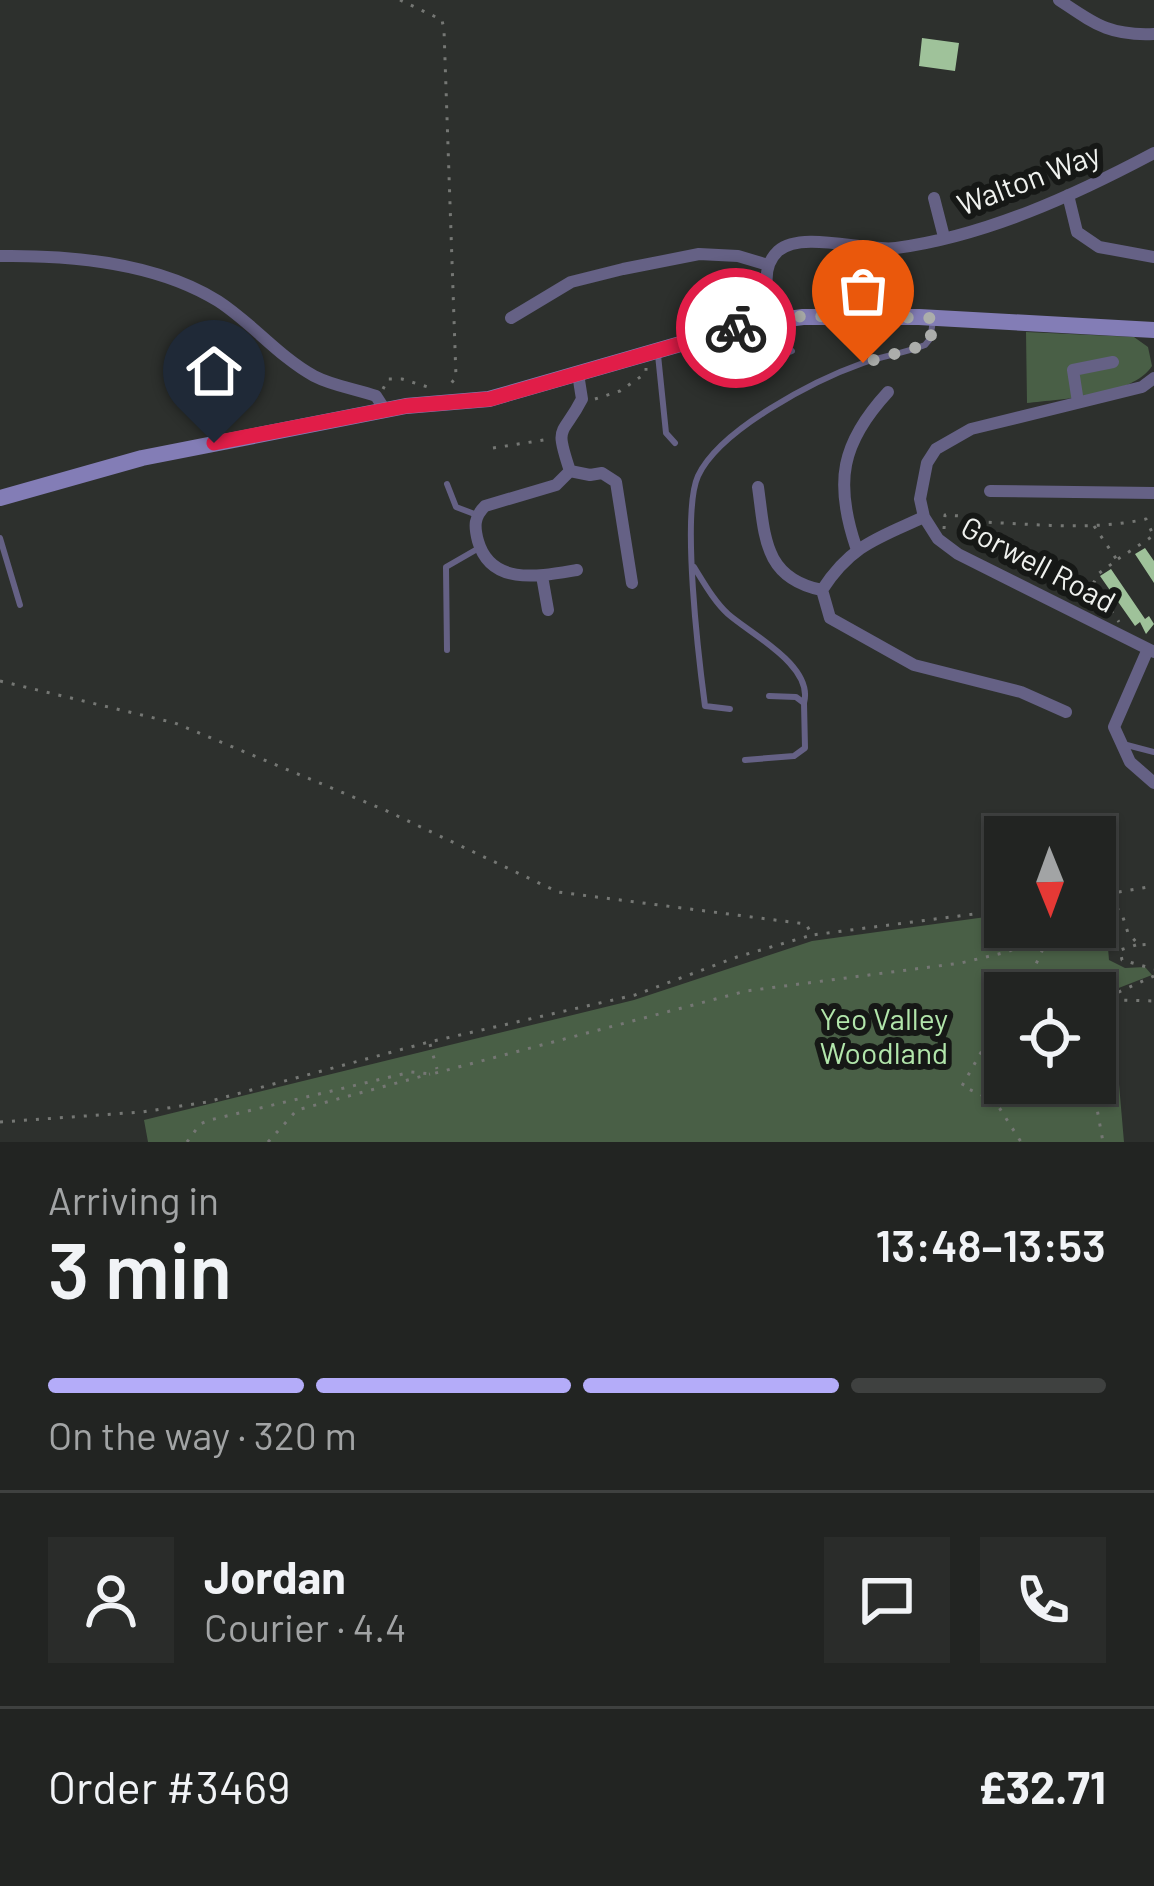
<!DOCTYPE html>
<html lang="en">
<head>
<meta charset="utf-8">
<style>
  body { margin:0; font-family:Barlow,sans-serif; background:#2a2c2a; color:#f1f3f6; height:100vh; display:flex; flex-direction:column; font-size:45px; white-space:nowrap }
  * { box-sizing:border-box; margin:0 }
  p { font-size:39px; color:#a2a4a5 }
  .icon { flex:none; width:66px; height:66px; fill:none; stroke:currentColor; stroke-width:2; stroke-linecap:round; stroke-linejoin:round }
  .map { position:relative; height:1142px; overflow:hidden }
  .sheet { display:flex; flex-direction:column; background:#222422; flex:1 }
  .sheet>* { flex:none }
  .needle { width:78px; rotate:179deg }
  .fabs { position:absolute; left:984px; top:816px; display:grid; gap:24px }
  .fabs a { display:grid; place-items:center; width:132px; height:132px; border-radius:0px; background:#222422; box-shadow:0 3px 9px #0004,0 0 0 3px #3f4140; font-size:60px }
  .pin { position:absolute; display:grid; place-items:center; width:102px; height:102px; color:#fff; margin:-123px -51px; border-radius:50% 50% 50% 0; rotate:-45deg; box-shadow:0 0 12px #0007 }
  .pin .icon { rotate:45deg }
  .courier { position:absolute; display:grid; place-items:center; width:120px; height:120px; margin:-60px; border:9px solid #e11d48; border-radius:50%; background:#fff; color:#222; box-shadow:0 3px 15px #0007 }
  .headline em { font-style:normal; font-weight:600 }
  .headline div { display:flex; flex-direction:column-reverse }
  .headline { display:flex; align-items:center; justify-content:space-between; height:204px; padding:0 48px }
  h1 { font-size:78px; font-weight:600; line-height:90px }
  .bar { display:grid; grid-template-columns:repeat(4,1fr); gap:18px 12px; align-content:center; height:144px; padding:0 48px }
  .bar i { height:15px; border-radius:9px; background:#3f4140 }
  .bar .on { background:#b4acf9 }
  .bar p { grid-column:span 4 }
  .line { display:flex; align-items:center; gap:30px; padding:0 48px; border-top:3px solid #3f4140 }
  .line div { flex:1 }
  .round { display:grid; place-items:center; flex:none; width:126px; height:126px; border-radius:0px; background:#2a2c2a }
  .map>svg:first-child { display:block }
  .green { fill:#495f46; fill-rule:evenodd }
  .building { fill:#9fc29a }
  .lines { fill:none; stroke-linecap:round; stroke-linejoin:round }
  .path { stroke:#757774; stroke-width:3; stroke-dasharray:3 9; stroke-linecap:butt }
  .lane { stroke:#656185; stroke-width:6 }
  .street { stroke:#656185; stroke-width:12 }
  .secondary { stroke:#837db6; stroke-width:16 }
  .done { stroke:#acaeab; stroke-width:12; stroke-dasharray:0 21.6 }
  .route { stroke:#e11d48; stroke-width:15 }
  .labels { text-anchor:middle; stroke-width:12; stroke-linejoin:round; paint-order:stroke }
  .street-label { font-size:30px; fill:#f0f2ef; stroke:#161816 }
  .park-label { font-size:30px; fill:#b2e6ab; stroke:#161816 }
</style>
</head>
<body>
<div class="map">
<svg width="1154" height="1142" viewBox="0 0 1154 1142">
  <rect width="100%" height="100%" fill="#2d302d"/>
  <path class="green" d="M1026,332L1134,337L1148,347L1152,366C1133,396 1061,399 1027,403Z
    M1104,900L1109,960L1125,968L1145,967L1152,975L1111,991L1124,1142H148L144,1120L634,1000L812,941L993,916H1005V927H1095V901ZM1095,993V1083H1005V993Z"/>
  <path class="building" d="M922,38L959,43L955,71L919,66Z
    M1145,548L1154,561V583L1135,554Z
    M1111,569L1145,619L1149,616L1154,624L1146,634L1140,622L1135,626L1100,576Z"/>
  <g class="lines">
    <path class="path" d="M400,0L442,20L444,30L456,377L447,389
      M383,389L388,379H402L431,388
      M595,399L620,391L646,373V368
      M493,448L550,439
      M1094,526L1117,560L1098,574L1093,584L1119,622
      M944,529L945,515L976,517L981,522C1035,524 1093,531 1146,519L1154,537
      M1118,559L1153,536
      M0,681L175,723L387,811L558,892L806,924L812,935L1005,910
      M1095,896L1154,886
      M1095,898L1121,911L1128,933L1139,945L1154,944
      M1136,945L1120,950L1122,960L1154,969
      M1154,976L1112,995L1119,1000L1154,1001
      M1016,993L1036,964L1053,927
      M1005,1010L962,1086L995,1101L1021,1142
      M430,1044L437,1069
      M1078,1092H1094L1103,1142
      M0,1122L142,1112L207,1102L429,1042L635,995L737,957L812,935
      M187,1142L200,1124L210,1120L411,1072L432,1074L746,991L961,963L1007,952L1039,938L1051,927
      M268,1142L297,1110L430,1074"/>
    <path class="lane" d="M766,323L779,356L792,351
      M658,355L666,433L675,443
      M447,484L456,507L477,515
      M0,538L20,605
      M694,567C704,583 714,601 728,614C752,635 814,666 804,703
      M447,650L446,567L479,548
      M730,709L705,706C699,661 681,513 698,476C720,429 815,380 863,363C883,356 905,353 925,345L930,339L933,321
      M1123,744L1154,752
      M745,760L794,756L805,748L804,703L796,697L769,696"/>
    <path class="street" d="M1059,0C1095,24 1109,36 1154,34
      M1068,195L1077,232L1099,247L1154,257
      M934,198L944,237
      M0,256C70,255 157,263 218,301C252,323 278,356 314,376C333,386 356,389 376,396L385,410
      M511,318L571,282L623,269L699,254L738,256L768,265
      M776,320C769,298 758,270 778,251C803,230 864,252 896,248C986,236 1075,195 1154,153
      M1154,378L1142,387L971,429L936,449L927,463L920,499L924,517L938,539L958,554L1154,652
      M1078,402L1073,370L1113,362
      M570,471L590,475L602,473L616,482L632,583
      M758,487C765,536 763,578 822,590
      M990,491L1154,493
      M924,517C878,538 851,545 822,590L830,618L914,665L1021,692L1066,712
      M856,547C834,482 841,443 888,392
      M577,570C541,576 491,587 478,541C474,526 474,517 485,506L556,485L570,471C554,423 562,438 582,399L578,374
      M542,576L548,610
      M1148,649L1114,727L1130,762L1154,783"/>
    <path class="secondary" d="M0,498L142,458L406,406L489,399L750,324L803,317H919L1154,330"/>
  </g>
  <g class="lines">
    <path class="done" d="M736,328L803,316L933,318V332L925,345L863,363"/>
    <path class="route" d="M214,443L406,406L490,399L736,328"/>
  </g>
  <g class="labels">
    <g class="street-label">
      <text transform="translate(1029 180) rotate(-21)" y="10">Walton Way</text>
      <text transform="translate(1038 565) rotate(28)" y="10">Gorwell Road</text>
    </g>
    <g class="park-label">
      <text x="884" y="1030">Yeo Valley<tspan x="884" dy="34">Woodland</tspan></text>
    </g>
  </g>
</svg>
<div class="fabs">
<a><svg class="needle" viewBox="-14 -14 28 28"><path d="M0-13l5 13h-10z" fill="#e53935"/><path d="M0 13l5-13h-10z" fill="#a2a4a5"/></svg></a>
<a><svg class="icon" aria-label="locate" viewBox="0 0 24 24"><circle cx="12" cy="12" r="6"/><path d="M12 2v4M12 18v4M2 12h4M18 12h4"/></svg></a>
</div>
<div class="pin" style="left:863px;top:363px;background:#ea580c"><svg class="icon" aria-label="bag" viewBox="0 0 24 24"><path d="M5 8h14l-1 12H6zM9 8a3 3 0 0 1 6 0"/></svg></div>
<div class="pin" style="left:214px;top:443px;background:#1f2937"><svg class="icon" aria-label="home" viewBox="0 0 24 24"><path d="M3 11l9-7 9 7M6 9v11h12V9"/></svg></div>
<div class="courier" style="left:736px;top:328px"><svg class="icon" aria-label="bike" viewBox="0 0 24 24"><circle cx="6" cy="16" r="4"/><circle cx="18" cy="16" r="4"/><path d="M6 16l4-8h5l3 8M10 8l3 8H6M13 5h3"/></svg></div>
</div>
<section class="sheet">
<div class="headline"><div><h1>3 min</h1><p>Arriving in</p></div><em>13:48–13:53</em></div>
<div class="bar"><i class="on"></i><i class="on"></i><i class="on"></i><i></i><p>On the way · 320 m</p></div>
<div class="line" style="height:216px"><a class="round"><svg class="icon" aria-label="person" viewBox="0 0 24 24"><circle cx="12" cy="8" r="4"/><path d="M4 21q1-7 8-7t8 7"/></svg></a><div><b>Jordan</b><p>Courier · 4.4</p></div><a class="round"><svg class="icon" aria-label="chat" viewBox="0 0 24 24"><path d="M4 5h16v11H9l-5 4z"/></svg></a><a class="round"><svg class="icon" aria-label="phone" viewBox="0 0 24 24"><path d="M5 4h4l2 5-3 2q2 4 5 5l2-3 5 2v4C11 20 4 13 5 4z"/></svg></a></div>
<div class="line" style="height:156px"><div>Order #3469</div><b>£32.71</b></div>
</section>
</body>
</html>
